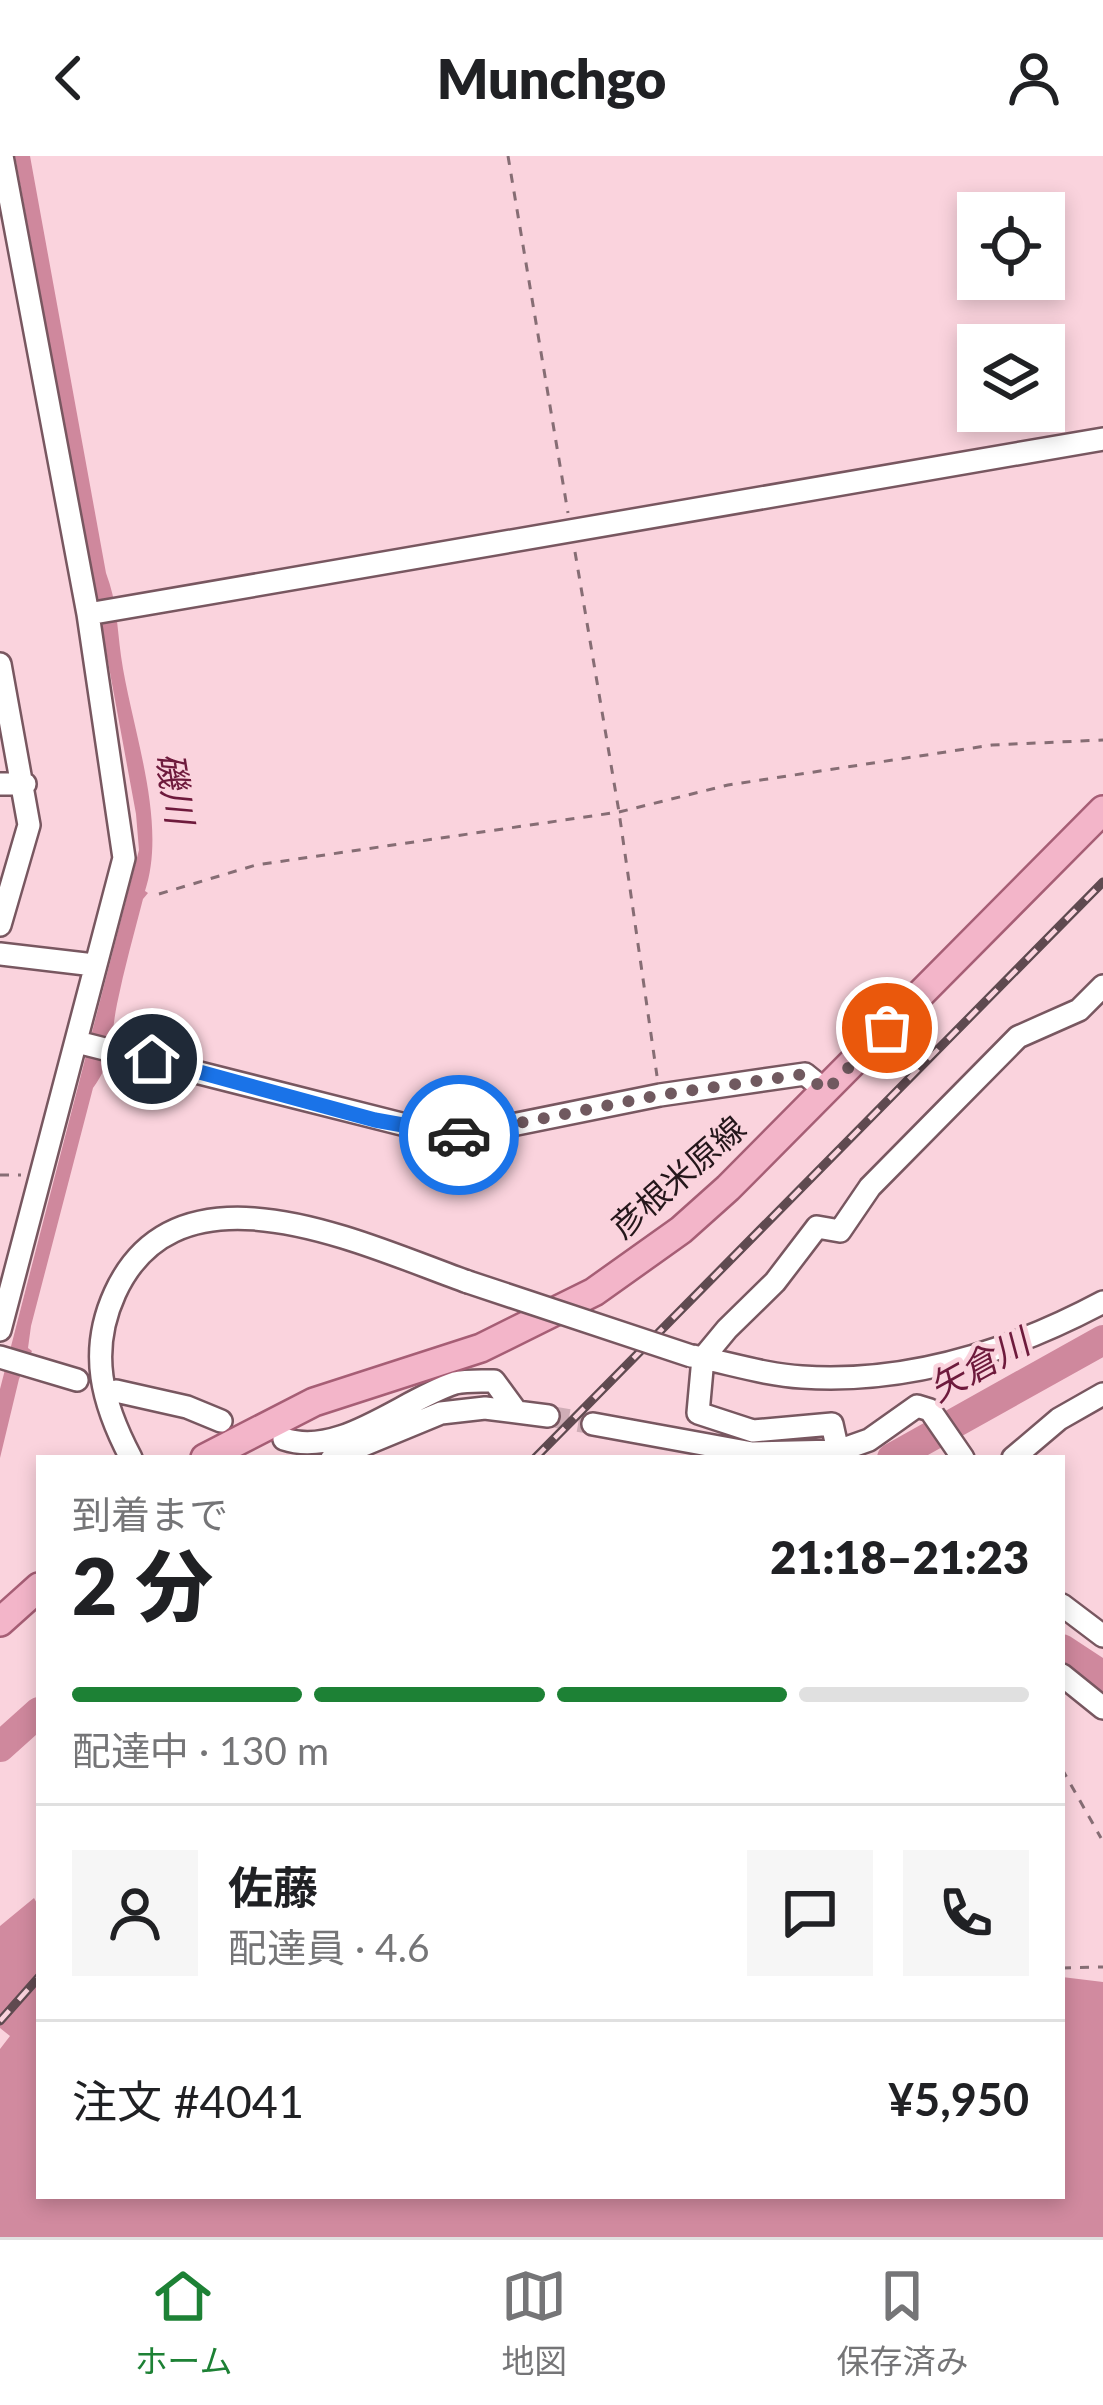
<!DOCTYPE html>
<html lang="ja">
<head>
<meta charset="utf-8">
<style>
  body { margin:0; font-family:Lato,"Noto Sans JP",sans-serif; background:#f6f6f6; color:#202124; height:100vh; display:flex; flex-direction:column; font-size:45px; white-space:nowrap }
  * { box-sizing:border-box; margin:0 }
  p { font-size:39px; color:#757577 }
  .icon { flex:none; width:66px; height:66px; fill:none; stroke:currentColor; stroke-width:2; stroke-linecap:round; stroke-linejoin:round }
  .map { position:relative; flex:1; overflow:hidden }
  .sheet { position:absolute; left:36px; top:1299px; width:1029px; height:744px; display:flex; flex-direction:column; background:#fff; border-radius:0px; box-shadow:0 6px 18px #0003 }
  .sheet>* { flex:none }
  .buttons { position:absolute; left:957px; top:36px; display:grid; gap:24px }
  .buttons a { display:grid; place-items:center; width:108px; height:108px; border-radius:0px; background:#fff; box-shadow:0 6px 18px #0003; font-size:60px }
  .pin { position:absolute; display:grid; place-items:center; width:102px; height:102px; color:#fff; margin:-51px; border:6px solid #fff; border-radius:50%; box-shadow:0 3px 12px #0007 }
  .courier { position:absolute; display:grid; place-items:center; width:120px; height:120px; margin:-60px; border:9px solid #1a73e8; border-radius:50%; background:#fff; color:#222; box-shadow:0 3px 15px #0007 }
  .summary em { font-style:normal; font-weight:800 }
  .summary div { display:flex; flex-direction:column-reverse }
  .summary { display:flex; align-items:center; justify-content:space-between; height:204px; padding:0 36px }
  h1 { font-size:78px; font-weight:800; line-height:90px }
  .bar { display:grid; grid-template-columns:repeat(4,1fr); gap:18px 12px; align-content:center; height:144px; padding:0 36px }
  .bar i { height:15px; border-radius:9px; background:#e0e0e0 }
  .bar .active { background:#1d8135 }
  .bar p { grid-column:span 4 }
  .line { display:flex; align-items:center; gap:30px; padding:0 36px; border-top:3px solid #e0e0e0 }
  .line div { flex:1 }
  .round { display:grid; place-items:center; flex:none; width:126px; height:126px; border-radius:0px; background:#f6f6f6 }
  header { display:flex; justify-content:space-between; align-items:center; height:156px; padding:0 36px; background:#fff; font-size:54px; font-weight:800 }
  .dock { display:flex; justify-content:space-around; align-items:center; height:168px; border-top:3px solid #e0e0e0; background:#fff; font-size:33px; color:#757577 }
  .dock a { display:grid; justify-items:center; gap:6px }
  .dock .active { color:#1d8135 }
  .map>svg:first-child { display:block }
  .forest { fill:#d18a9f }
  .water { fill:#cf889d }
  .lines { fill:none; stroke-linecap:round; stroke-linejoin:round }
  .river { stroke:#cf889d; stroke-width:30 }
  .minor-tunnel { stroke:#cfadb6; stroke-width:21; stroke-dasharray:21 10; stroke-linecap:butt }
  .minor-casing { stroke:#785760; stroke-width:26 }
  .major-casing { stroke:#a65e75; stroke-width:32 }
  .path { stroke:#866d74; stroke-width:3; stroke-dasharray:9 9; stroke-linecap:butt }
  .minor { stroke:#fff; stroke-width:21 }
  .major { stroke:#f3b5c9; stroke-width:27 }
  .rail-casing { stroke:#5f4a50; stroke-width:9 }
  .rail { stroke:#fad3dd; stroke-width:4.5; stroke-dasharray:14; stroke-linecap:butt }
  .minor-bridge-casing { stroke:#785760; stroke-width:26; stroke-linecap:butt }
  .minor-bridge { stroke:#fff; stroke-width:21 }
  .done { stroke:#70595f; stroke-width:12; stroke-dasharray:0 21.6 }
  .route { stroke:#1a73e8; stroke-width:15 }
  .labels { text-anchor:middle; stroke-width:9; stroke-linejoin:round; paint-order:stroke }
  .street-label { font-size:33px; fill:#25171b; stroke:#fad3dd }
  .water-label { font-size:36px; font-style:italic; fill:#6e1a3c; stroke:#fad3dd }
</style>
</head>
<body>
<header><svg class="icon" aria-label="back" viewBox="0 0 24 24"><path d="M15 5l-7 7 7 7"/></svg>Munchgo<svg class="icon" aria-label="person" viewBox="0 0 24 24"><circle cx="12" cy="8" r="4"/><path d="M4 21q1-7 8-7t8 7"/></svg></header>
<div class="map">
<svg width="1103" height="2081" viewBox="0 0 1103 2081">
  <rect width="100%" height="100%" fill="#fad3dd"/>
  <path class="forest" d="M34,1742L39,1751V2040H1062V1821L1103,1826V2081H0V1893L10,1880L0,1872V1770Z"/>
  <path class="water" d="M15,0H30L106,417C117,446 117,470 121,500C131,571 168,666 145,735L148,737L143,743C134,778 124,813 117,848C110,882 115,902 93,932L31,1170L28,1192L32,1195L19,1223L0,1302V1233L139,694L136,658Z"/>
  <g class="lines">
    <path class="river" d="M892,1302L1103,1184
      M1062,1493L1103,1520
      M0,1591L39,1556"/>
    <path class="minor-tunnel" d="M548,1260L593,1268"/>
    <g class="minor-casing">
      <path id="minor" d="M88,458L1103,283
        M0,508L29,669L0,769
        M0,628H25
        M0,798L94,809
        M77,886L453,981L660,939L805,918L826,935
        M0,1174L124,702L88,458L2,0
        M693,1200C729,1207 766,1219 802,1221C908,1228 1011,1195 1103,1146
        M0,1201L77,1224
        M116,1235L187,1251L221,1265
        M593,1268L752,1297L838,1295L869,1284L917,1250L930,1254L963,1302
        M284,1283C340,1302 402,1244 455,1227C467,1224 482,1225 494,1225L516,1255
        M838,1295L832,1268L753,1275L698,1257L703,1202L727,1173L775,1126L817,1071L840,1075L870,1031L1018,881L1079,854L1103,830
        M131,1302C102,1247 88,1196 115,1137C179,997 366,1090 468,1126
        M332,1302L441,1257L485,1252L548,1260
        M1013,1302L1059,1263L1103,1238
        M1062,1449L1103,1480
        M1062,1519L1103,1552"/>
    </g>
    <g class="major-casing">
      <path id="major" d="M205,1302L314,1246L481,1192L594,1136L681,1074L728,1032L1103,654
        M0,1466L39,1431"/>
    </g>
    <path class="path" d="M508,0L568,357
      M575,396L619,656L657,920
      M159,738L256,709L619,656L728,629L992,589L1103,584
      M0,1019H21
      M1062,1613L1101,1682
      M1062,1812L1103,1811"/>
    <use href="#minor" class="minor"/>
    <use href="#major" class="major"/>
    <g class="rail-casing">
      <path id="rail" d="M535,1302L1103,726
        M0,1865L39,1821"/>
    </g>
    <use href="#rail" class="rail"/>
    <g class="minor-bridge-casing">
      <path id="minor-bridge" d="M468,1126L691,1200"/>
    </g>
    <use href="#minor-bridge" class="minor-bridge"/>
  </g>
  <g class="lines">
    <path class="done" d="M459,979L660,939L805,918L826,935L887,872"/>
    <path class="route" d="M152,903L375,964L459,979"/>
  </g>
  <g class="labels">
    <g class="street-label">
      <text transform="translate(678 1021) rotate(-41)" y="12">彦根米原線</text>
    </g>
    <g class="water-label">
      <text transform="translate(175 632) rotate(81)" y="13">磯川</text>
      <text transform="translate(979 1209) rotate(-29)" y="13">矢倉川</text>
    </g>
  </g>
</svg>
<div class="buttons">
<a><svg class="icon" aria-label="locate" viewBox="0 0 24 24"><circle cx="12" cy="12" r="6"/><path d="M12 2v4M12 18v4M2 12h4M18 12h4"/></svg></a>
<a><svg class="icon" aria-label="layers" viewBox="0 0 24 24"><path d="M12 4l9 5-9 5-9-5zM3 14l9 5 9-5"/></svg></a>
</div>
<div class="pin" style="left:887px;top:872px;background:#ea580c"><svg class="icon" aria-label="bag" viewBox="0 0 24 24"><path d="M5 8h14l-1 12H6zM9 8a3 3 0 0 1 6 0"/></svg></div>
<div class="pin" style="left:152px;top:903px;background:#1f2937"><svg class="icon" aria-label="home" viewBox="0 0 24 24"><path d="M3 11l9-7 9 7M6 9v11h12V9"/></svg></div>
<div class="courier" style="left:459px;top:979px"><svg class="icon" aria-label="car" viewBox="0 0 24 24"><path d="M5 17H2v-5l4-1 3-4h7l3 4 3 1v5h-3M9 17h6M6 11h13"/><circle cx="7" cy="17" r="2"/><circle cx="17" cy="17" r="2"/></svg></div>
<section class="sheet">
<div class="summary"><div><h1>2 分</h1><p>到着まで</p></div><em>21:18–21:23</em></div>
<div class="bar"><i class="active"></i><i class="active"></i><i class="active"></i><i></i><p>配達中 · 130 m</p></div>
<div class="line" style="height:216px"><a class="round"><svg class="icon" aria-label="person" viewBox="0 0 24 24"><circle cx="12" cy="8" r="4"/><path d="M4 21q1-7 8-7t8 7"/></svg></a><div><b>佐藤</b><p>配達員 · 4.6</p></div><a class="round"><svg class="icon" aria-label="chat" viewBox="0 0 24 24"><path d="M4 5h16v11H9l-5 4z"/></svg></a><a class="round"><svg class="icon" aria-label="phone" viewBox="0 0 24 24"><path d="M5 4h4l2 5-3 2q2 4 5 5l2-3 5 2v4C11 20 4 13 5 4z"/></svg></a></div>
<div class="line" style="height:156px"><div>注文 #4041</div><b>¥5,950</b></div>
</section>
</div>
<nav class="dock">
<a class="active"><svg class="icon" aria-label="home" viewBox="0 0 24 24"><path d="M3 11l9-7 9 7M6 9v11h12V9"/></svg>ホーム</a>
<a><svg class="icon" aria-label="map" viewBox="0 0 24 24"><path d="M3 6l6-2 6 2 6-2v14l-6 2-6-2-6 2zM9 4v14M15 6v14"/></svg>地図</a>
<a><svg class="icon" aria-label="saved" viewBox="0 0 24 24"><path d="M7 4h10v16l-5-4-5 4z"/></svg>保存済み</a>
</nav>
</body>
</html>
